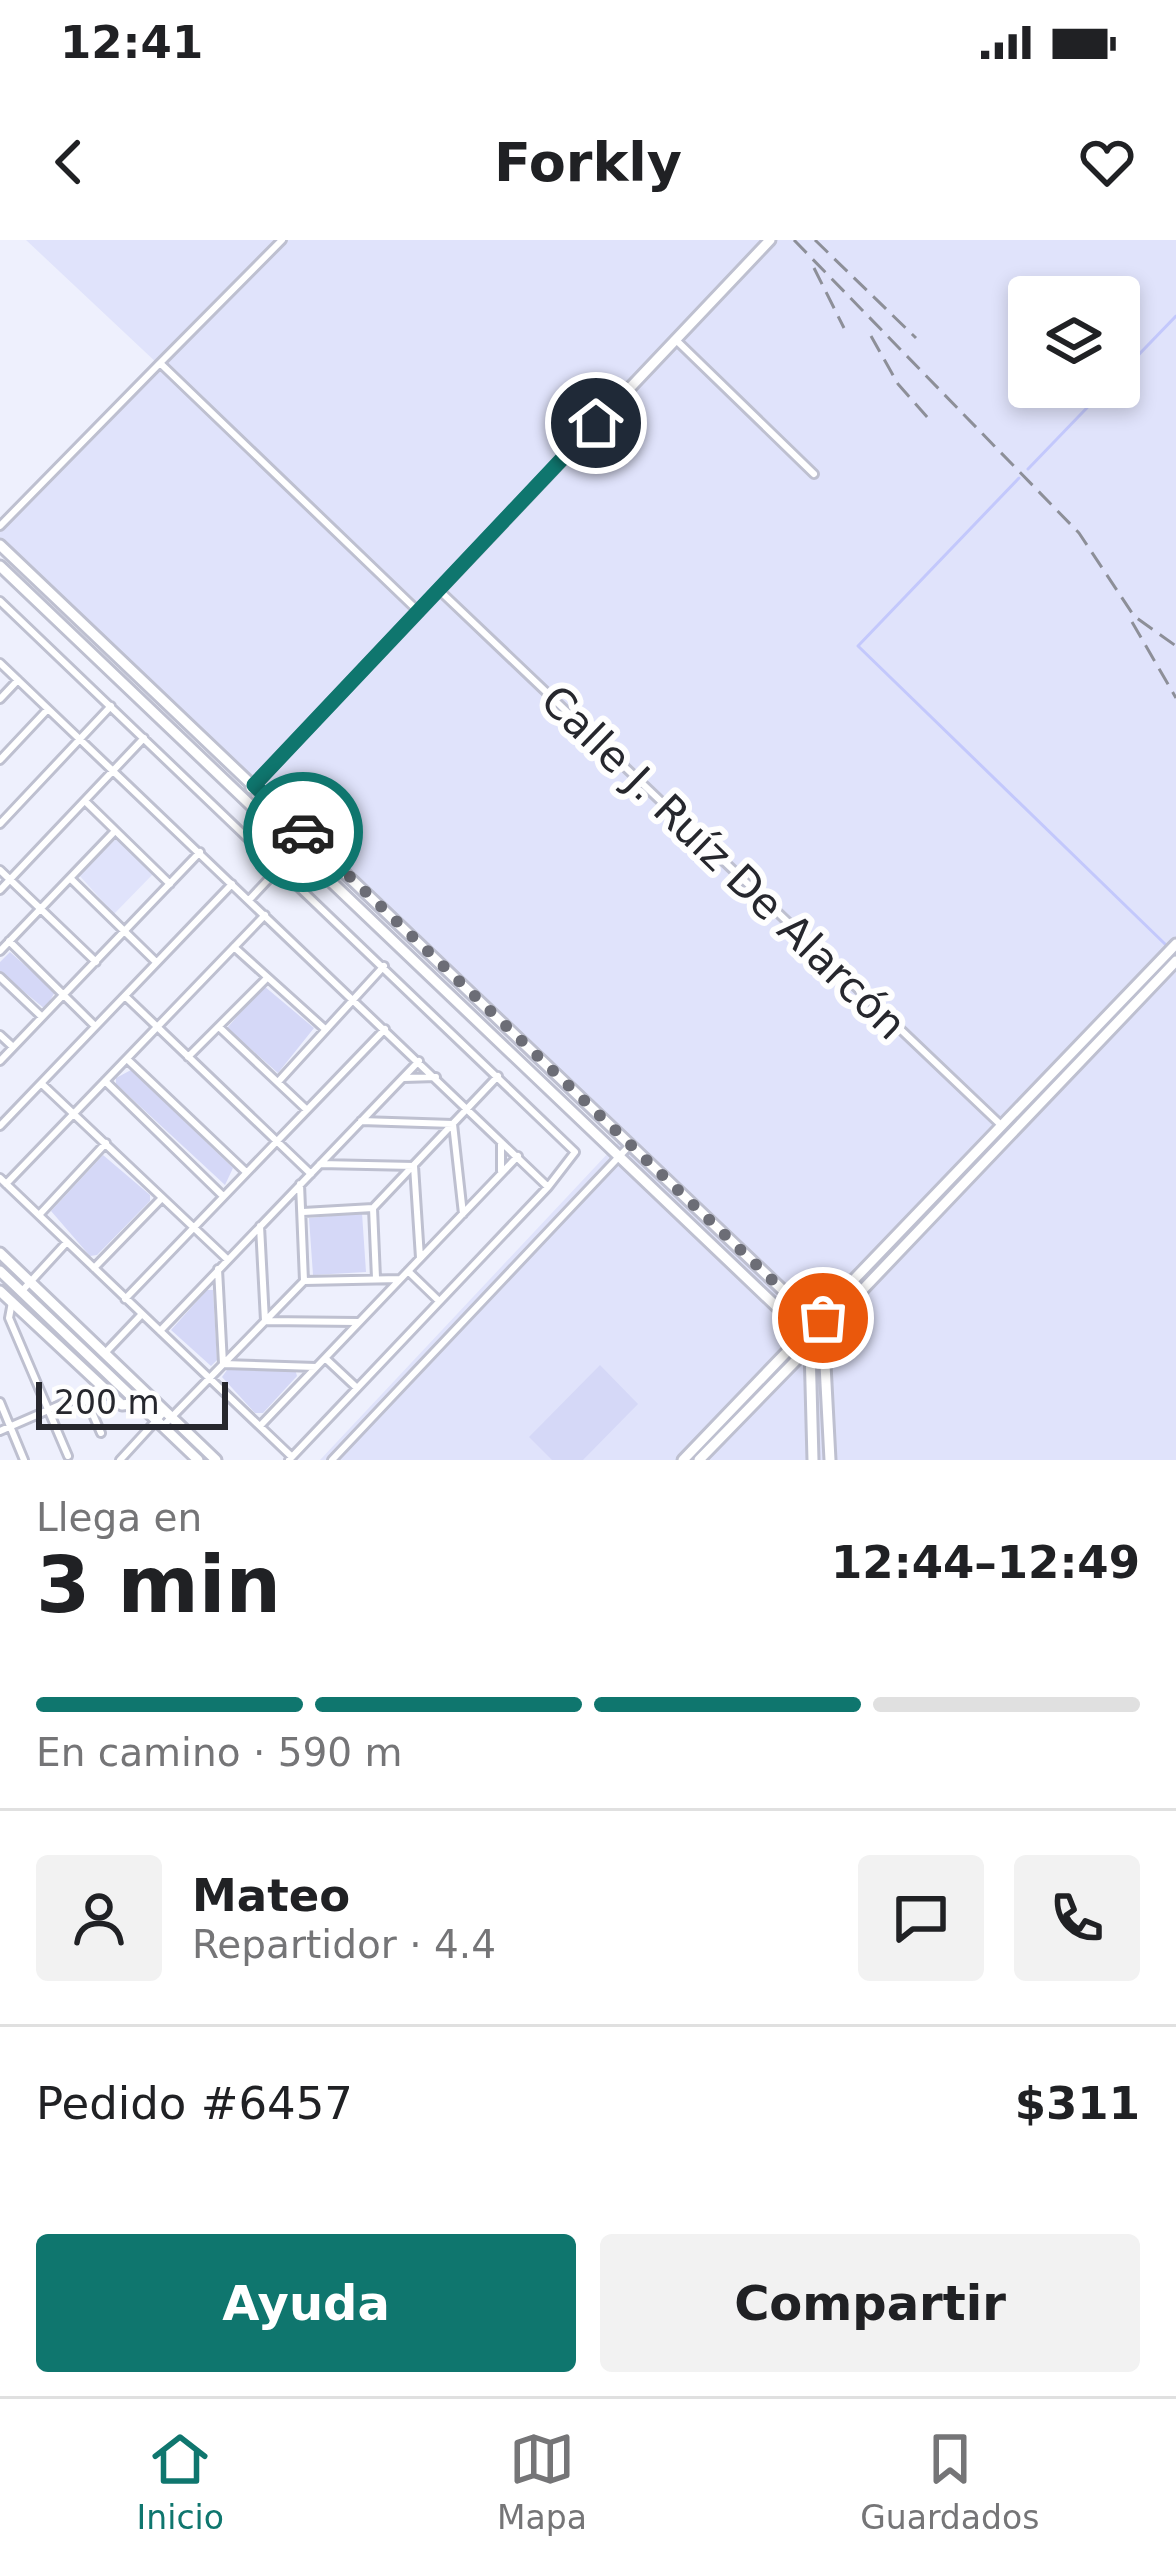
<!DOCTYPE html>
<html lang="es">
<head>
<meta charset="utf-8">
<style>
  body { margin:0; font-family:"DejaVu Sans",sans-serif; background:#f2f2f2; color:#202124; height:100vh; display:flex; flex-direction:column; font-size:45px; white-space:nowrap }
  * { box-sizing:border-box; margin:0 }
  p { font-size:39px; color:#757577 }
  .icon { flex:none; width:66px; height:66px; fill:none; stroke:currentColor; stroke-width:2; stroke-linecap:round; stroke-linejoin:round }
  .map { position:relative; height:1220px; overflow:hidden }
  .side { display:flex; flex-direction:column; background:#fff; flex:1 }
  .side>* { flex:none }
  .tools { position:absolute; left:1008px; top:36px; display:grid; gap:24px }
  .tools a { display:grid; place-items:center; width:132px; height:132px; border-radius:12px; background:#fff; box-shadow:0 6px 18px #0003; font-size:60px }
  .scale { position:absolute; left:36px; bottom:30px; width:192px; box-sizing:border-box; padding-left:12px; border:6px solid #26272d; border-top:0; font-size:33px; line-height:42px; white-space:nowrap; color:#26272d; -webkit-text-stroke:9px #fefefe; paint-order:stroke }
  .pin { position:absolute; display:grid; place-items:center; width:102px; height:102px; color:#fff; margin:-51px; border:6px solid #fff; border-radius:50%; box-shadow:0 3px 12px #0007 }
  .courier { position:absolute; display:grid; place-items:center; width:120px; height:120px; margin:-60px; border:9px solid #0f766e; border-radius:50%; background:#fff; color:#222; box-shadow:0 3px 15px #0007 }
  .head em { font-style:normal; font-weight:800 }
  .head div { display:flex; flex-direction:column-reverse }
  .head { display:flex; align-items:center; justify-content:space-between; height:204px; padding:0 36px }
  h1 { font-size:78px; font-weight:800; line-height:90px }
  .bar { display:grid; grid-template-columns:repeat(4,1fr); gap:18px 12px; align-content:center; height:144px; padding:0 36px }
  .bar i { height:15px; border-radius:9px; background:#e0e0e0 }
  .bar .active { background:#0f766e }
  .bar p { grid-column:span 4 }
  .line { display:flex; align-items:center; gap:30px; padding:0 36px; border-top:3px solid #e0e0e0 }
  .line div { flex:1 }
  .round { display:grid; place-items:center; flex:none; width:126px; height:126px; border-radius:12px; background:#f2f2f2 }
  .primary-button { display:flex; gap:24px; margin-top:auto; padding:24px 36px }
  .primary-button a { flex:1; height:138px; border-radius:12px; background:#0f766e; color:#fff; font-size:48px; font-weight:800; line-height:138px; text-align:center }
  .primary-button a+a { background:#f2f2f2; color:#202124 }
  .status { display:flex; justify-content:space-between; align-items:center; height:84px; padding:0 60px; background:#fff; direction:ltr }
  .status svg { height:33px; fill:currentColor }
  header { display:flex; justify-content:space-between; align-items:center; height:156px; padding:0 36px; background:#fff; font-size:54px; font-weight:800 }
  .dock { display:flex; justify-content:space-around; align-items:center; height:168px; border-top:3px solid #e0e0e0; background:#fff; font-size:33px; color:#757577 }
  .dock a { display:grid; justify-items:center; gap:6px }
  .dock .active { color:#0f766e }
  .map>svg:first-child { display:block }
  .built { fill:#e0e3fb; fill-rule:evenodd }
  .park { fill:#d5d8f7 }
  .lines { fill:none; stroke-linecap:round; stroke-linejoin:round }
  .stream { stroke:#c3c8fc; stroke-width:3 }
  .street-casing { stroke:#bec0d0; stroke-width:12 }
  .secondary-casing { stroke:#bec0d0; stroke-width:15 }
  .street { stroke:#fff; stroke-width:6 }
  .secondary { stroke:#fff; stroke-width:9 }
  .rail { stroke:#8d8f98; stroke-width:3; stroke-dasharray:18 9; stroke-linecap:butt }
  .done { stroke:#6c6d76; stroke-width:12; stroke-dasharray:0 21.6 }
  .route { stroke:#0f766e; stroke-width:15 }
  .labels { text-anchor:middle; stroke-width:12; stroke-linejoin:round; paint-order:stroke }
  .street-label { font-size:42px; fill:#26272d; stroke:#fefefe }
</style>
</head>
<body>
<div class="status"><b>12:41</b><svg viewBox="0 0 49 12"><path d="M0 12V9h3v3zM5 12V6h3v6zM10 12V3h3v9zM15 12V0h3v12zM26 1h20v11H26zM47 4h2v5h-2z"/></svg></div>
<header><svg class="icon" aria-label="back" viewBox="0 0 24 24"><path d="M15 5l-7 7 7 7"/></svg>Forkly<svg class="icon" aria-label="heart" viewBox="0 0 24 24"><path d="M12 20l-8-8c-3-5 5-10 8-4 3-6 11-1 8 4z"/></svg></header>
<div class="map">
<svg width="1176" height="1220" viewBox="0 0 1176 1220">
  <rect width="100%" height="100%" fill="#eef0fd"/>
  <path class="built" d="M26,0H1176V1220H320L626,894L0,307V290L159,125ZM1029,57H1119V147H1029Z
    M117,598L154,633L114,674L79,635Z"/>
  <path class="park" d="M10,712L55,752L45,769L0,732V722Z
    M264,746L314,788L278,833L227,788Z
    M131,830L233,928L225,945L116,844V838Z
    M103,915L150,955V961L97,1015L90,1016L51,971Z
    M362,973L366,1032L313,1035L309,978Z
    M207,1050H213L217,1120L211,1126L171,1090Z
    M600,1125L638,1164L583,1220H552L529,1197Z
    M295,1129L297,1136L263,1173H255L222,1137L227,1130Z"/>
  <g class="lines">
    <path class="stream" d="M1119,135L1176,76
      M1028,229L1107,147
      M1019,238L858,406L1165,704"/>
    <g class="street-casing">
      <path id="street" d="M675,99L814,234
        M160,123L282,0
        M0,286L160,123L419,372
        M439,350L1002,886
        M0,361L575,912L548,947L289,1220
        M0,423L548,947
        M0,459L18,440
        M0,520L47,470
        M85,561L170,644
        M0,584L111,466
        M0,630L96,722
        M70,638L156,722
        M0,650L144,498
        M249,660L279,628
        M9,701L95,786
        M234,707L325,789
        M0,711L115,591
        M0,737L41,776
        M125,756L311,934
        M219,787L307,870
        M0,795L13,807
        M188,817L266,739
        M127,819L246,932
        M0,821L200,612
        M404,838L436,837
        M105,841L223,956
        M278,842L384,726
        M42,844L227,1019
        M361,881L453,884L463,974
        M0,886L232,644
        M320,924L414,926L420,1018
        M501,931V902
        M0,938L292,1217
        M6,944L265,675
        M300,944L304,1041
        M373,968L376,1038
        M303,972L373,968L498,836
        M39,975L106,903
        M260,986L265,1081L358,1082
        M94,1028L162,958
        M218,1029L223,1124L316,1127
        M408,1031L439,1061
        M21,1052L67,1002
        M125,1059L385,789
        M12,1062L9,1078L68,1216
        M160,1091L419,821
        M105,1113L142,1074
        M325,1118L357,1148
        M84,1154L101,1193
        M0,1162L24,1220
        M163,1186L304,1041L400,1039
        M260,1186L518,916
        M0,1191L101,1147
        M120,1220L165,1171
        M332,1220L630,905"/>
    </g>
    <g class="secondary-casing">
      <path id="secondary" d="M0,305L811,1077
        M0,326L800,1089
        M251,548L770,0
        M0,1013L216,1220
        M0,1031L198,1220
        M0,1051L122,1165L138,1163
        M799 1092a16 16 0 1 1 32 0a16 16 0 1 1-32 0Z
        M818,1077L1176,704
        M829,1085L1176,721
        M824,1105L830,1220
        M810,1107L813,1220
        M683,1220L800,1098
        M699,1220L809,1107"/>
    </g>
    <use href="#street" class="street"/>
    <use href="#secondary" class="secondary"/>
    <path class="rail" d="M794,0L1079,293L1134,376L1176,406
      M815,0L916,98
      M814,28L844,88
      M871,96L898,144L929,179
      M1132,382L1176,458"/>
  </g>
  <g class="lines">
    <path class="done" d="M303,592L811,1077L823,1078"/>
    <path class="route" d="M303,592L254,545L596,183"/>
  </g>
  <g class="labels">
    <g class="street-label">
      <text transform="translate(724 622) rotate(44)" y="15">Calle J. Ruíz De Alarcón</text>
    </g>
  </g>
</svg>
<div class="tools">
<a><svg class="icon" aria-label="layers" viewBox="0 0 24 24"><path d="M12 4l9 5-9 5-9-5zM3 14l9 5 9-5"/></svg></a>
</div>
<div class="scale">200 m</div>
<div class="pin" style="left:823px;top:1078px;background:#ea580c"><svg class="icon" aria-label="bag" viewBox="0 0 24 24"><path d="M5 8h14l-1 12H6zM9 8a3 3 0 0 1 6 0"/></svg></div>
<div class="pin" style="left:596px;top:183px;background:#1f2937"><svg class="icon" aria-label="home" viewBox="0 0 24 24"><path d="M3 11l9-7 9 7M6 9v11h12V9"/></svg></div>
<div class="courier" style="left:303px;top:592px"><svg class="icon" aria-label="car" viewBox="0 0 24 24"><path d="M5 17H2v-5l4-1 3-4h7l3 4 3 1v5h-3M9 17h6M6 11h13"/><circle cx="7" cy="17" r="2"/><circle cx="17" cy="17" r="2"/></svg></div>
</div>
<section class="side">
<div class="head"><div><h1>3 min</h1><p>Llega en</p></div><em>12:44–12:49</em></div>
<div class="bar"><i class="active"></i><i class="active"></i><i class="active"></i><i></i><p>En camino · 590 m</p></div>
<div class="line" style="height:216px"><a class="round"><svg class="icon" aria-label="person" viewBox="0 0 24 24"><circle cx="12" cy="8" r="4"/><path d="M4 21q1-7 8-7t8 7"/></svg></a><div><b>Mateo</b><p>Repartidor · 4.4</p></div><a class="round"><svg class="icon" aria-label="chat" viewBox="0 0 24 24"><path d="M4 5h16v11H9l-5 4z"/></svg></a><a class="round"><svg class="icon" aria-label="phone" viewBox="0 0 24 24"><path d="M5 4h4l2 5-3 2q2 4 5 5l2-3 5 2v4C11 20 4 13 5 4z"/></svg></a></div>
<div class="line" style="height:156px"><div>Pedido #6457</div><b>$311</b></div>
<div class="primary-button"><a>Ayuda</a><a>Compartir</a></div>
</section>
<nav class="dock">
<a class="active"><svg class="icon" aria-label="home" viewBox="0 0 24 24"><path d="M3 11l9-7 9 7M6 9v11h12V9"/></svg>Inicio</a>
<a><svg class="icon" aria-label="map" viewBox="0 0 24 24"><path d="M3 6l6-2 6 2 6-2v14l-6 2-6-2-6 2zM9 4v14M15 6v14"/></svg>Mapa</a>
<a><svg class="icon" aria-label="saved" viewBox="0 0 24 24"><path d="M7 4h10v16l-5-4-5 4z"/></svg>Guardados</a>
</nav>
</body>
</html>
